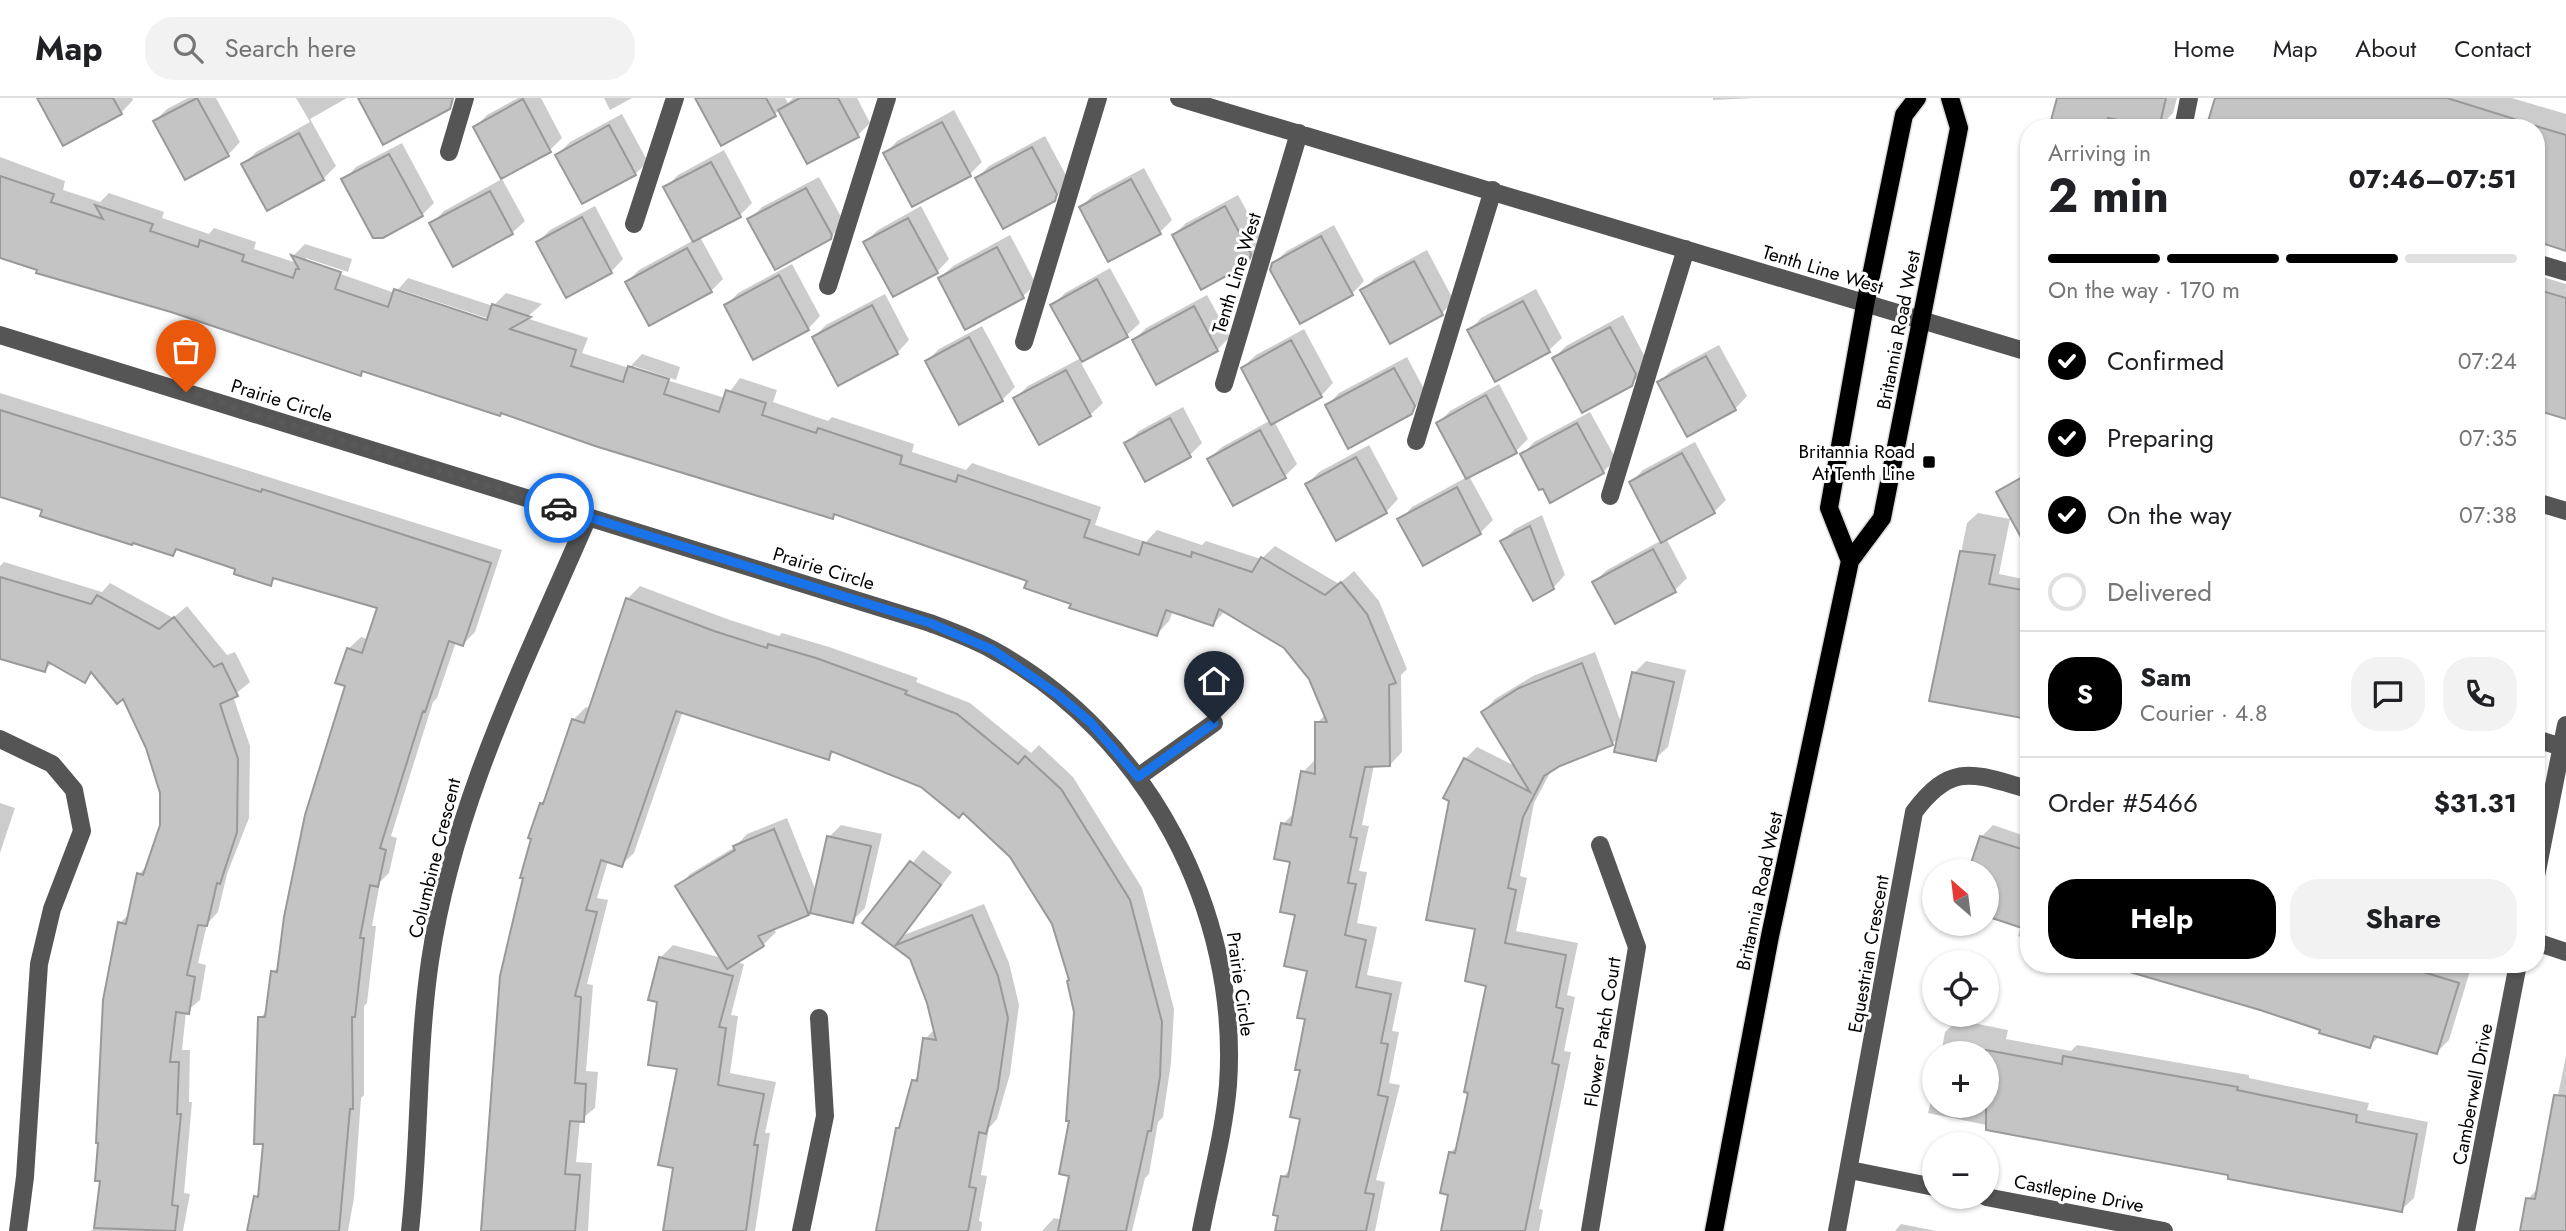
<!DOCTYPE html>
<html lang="en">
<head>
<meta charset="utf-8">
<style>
  body { margin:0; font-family:Jost,sans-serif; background:#f2f2f2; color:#202124; height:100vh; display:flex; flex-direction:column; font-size:26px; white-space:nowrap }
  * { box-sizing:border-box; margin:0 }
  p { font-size:23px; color:#757577 }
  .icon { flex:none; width:38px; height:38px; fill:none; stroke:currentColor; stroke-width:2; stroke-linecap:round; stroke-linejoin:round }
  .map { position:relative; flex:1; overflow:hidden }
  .panel { position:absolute; left:2020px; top:21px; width:525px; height:854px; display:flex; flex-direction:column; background:#fff; border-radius:28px; box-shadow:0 2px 5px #0004 }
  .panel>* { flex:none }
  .needle { width:46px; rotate:332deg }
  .buttons { position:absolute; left:1922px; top:761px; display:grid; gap:14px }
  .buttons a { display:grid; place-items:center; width:77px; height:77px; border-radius:50%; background:#fff; box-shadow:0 2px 5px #0004; font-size:35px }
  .pin { position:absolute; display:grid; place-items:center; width:60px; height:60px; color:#fff; margin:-72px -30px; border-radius:50% 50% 50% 0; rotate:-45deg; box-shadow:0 0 7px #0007 }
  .pin .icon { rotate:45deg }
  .courier { position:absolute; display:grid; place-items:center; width:70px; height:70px; margin:-35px; border:5px solid #1a73e8; border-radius:50%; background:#fff; color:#222; box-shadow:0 2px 9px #0007 }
  .overview em { font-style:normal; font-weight:700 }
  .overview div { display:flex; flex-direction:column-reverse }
  .overview { display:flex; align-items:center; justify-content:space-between; height:119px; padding:0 28px }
  h1 { font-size:46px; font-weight:700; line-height:52px }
  .bar { display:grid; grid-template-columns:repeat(4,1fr); gap:10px 7px; align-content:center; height:84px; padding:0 28px }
  .bar i { height:9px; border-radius:5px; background:#e0e0e0 }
  .bar .selected { background:#000 }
  .bar p { grid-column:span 4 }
  .line { display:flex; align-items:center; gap:18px; padding:0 28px; border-top:2px solid #e0e0e0 }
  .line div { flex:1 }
  .round { display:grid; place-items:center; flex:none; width:74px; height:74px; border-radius:28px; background:#f2f2f2 }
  ol { padding:0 28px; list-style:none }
  li { display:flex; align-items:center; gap:21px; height:77px }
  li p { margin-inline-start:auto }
  li .icon { padding:7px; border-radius:50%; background:#000; color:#fff; stroke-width:4 }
  li:last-child { color:#757577 }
  li i { width:38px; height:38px; border:4px solid #e0e0e0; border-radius:50% }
  .action { display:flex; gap:14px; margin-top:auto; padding:14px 28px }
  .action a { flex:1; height:80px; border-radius:28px; background:#000; color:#fff; font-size:28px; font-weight:700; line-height:80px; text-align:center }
  .action a+a { background:#f2f2f2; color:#202124 }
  header { display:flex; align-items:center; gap:42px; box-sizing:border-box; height:98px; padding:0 35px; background:#fff; border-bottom:2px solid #e0e0e0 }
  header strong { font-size:33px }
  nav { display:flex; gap:38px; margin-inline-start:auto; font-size:24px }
  .search { width:490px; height:63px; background:#f2f2f2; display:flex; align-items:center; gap:18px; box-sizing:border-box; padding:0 24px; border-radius:28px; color:#757577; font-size:26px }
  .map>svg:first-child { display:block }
  .shadow { fill:#0003; fill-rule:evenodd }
  .building { fill:#c4c4c4; stroke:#999; stroke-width:2 }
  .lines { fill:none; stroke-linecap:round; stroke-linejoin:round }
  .major-casing { stroke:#dbdbdb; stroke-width:21 }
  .minor { stroke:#555; stroke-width:18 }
  .major { stroke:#000; stroke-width:18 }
  .done { stroke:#595959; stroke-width:7; stroke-dasharray:0 12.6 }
  .route { stroke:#1a73e8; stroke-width:9 }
  .poi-dot { fill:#000; stroke:#fff; stroke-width:2.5 }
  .labels { text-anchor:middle; stroke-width:6; stroke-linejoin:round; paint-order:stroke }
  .street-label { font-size:19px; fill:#000; stroke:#fff }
  .poi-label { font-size:19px; fill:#000; stroke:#fff; text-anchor:end }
</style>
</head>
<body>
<header>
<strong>Map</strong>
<div class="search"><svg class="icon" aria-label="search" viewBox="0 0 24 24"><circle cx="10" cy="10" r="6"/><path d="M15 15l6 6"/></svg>Search here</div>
<nav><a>Home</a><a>Map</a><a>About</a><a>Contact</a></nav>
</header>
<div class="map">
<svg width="2566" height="1133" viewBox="0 0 2566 1133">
  <rect width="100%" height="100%" fill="#fff"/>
  <path class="shadow" d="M42,0H132L133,2L121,15Z
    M188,0H216L240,44L228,57L155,23L167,11Z
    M296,0H347L310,21L336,68L323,81L244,66L256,54L310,24Z
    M518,0H541L562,40L550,52L475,29L487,17Z
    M604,0H632L610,12Z
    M697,0H785L788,5L793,0H857L870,25L858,37L779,12L775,16Z
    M1713,0H1756L1713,2Z
    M2060,0H2177L2173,15L2158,30L2118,20L2116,30H2053Z
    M2218,0H2512L2566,16V151L2536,142V30H2210Z
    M954,12L982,64L970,76L885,56L897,43Z
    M622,16L648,64L635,76L557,57L570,44Z
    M1045,38L1069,83L1054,102L977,80L989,68Z
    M402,45L434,105L422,117L344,82L356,69Z
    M724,52L752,105L740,117L700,139L723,181L711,193L627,184L639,172L694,142L666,89L678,77Z
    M0,59L65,83L63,92L100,104L109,95L164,114L162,120L209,136L214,130L256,144L254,151L297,165L293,158L305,146L352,161L348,174L306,160V164L395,195L408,180L493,208L506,195L542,206L526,220L588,240L582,255L629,270L642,256L680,269L676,282L634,268V272L725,300L740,280L777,292L773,304L828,323L832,319L914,346L912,354L966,372L972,365L1101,409L1095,427L1146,444L1157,432L1202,447L1206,443L1261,461L1275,448L1339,486L1354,473L1379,503L1407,571L1401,577L1402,654L1390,667H1374L1362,727L1369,728L1359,773L1367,774L1357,825L1377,829L1367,877L1402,884L1392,933L1399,934L1389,985L1400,987L1376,1082L1385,1084L1375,1133H1276L1283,1079L1291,1070L1302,1019V971L1309,872L1283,726L1295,714L1303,674L1315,662L1317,625L1326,616L1311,581L1285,549L1225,513L1213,526L1173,513L1169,523L1157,536L1029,482L836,415L832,419L364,272L360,276L0,158ZM401,192L496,223L495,226L401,195Z
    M1144,70L1172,122L1160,134L1081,109L1093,97Z
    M819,79L844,124L830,140L749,122L762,109Z
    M502,81L525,123L512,135L431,126L444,113Z
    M1238,97L1263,143L1260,152L1247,165L1174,137L1186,125Z
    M595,108L623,161L611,174L538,144L550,132Z
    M921,108L949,161L937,174L865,144L878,132Z
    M1334,127L1364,183L1352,196L1274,165L1287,153Z
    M1010,137L1036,186L1023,198L966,229L940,180L953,168Z
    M1427,152L1454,203L1442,215L1363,192L1375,180Z
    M792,166L820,218L808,231L726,208L738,195Z
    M1110,170L1140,225L1127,237L1080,263L1103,305L1090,317L1015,300L1028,288L1081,260L1053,207L1065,195Z
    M2536,177L2566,186V319L2536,310Z
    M1536,191L1562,240L1549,252L1495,281L1469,233L1481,220Z
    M885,196L909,242L897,255L814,239L826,227Z
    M1207,197L1230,239L1217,252L1134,242L1146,230Z
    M1623,217L1647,263L1644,273L1631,286L1554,260L1566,248Z
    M982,228L1015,289L1002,302L960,325L927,263L939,251Z
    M1304,231L1333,285L1321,298L1274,323L1297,366L1285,378L1209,361L1222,349L1271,322L1243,269L1256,257Z
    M1719,247L1747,298L1735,311L1659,284L1672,272Z
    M1407,259L1426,295L1411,315L1327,308L1339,295Z
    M1499,286L1528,341L1516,353L1469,378L1493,422L1480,435L1400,422L1412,409L1467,379L1438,325L1450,313Z
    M0,295L502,452L475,534L463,546L456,544L437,600L433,604L391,738L397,740L389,775L380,784L372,828H376L367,905L364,908V997L361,1000L354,1100L348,1133H250L255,1099L260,1094L265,1045L260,920L268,912L273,874L279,868L347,587L348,551L361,539L368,541L379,509L277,479L270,486L238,470L179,450L173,456L0,397Z
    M1183,309L1202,345L1190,357L1127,345L1139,333Z
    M1590,314L1616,361L1603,374L1551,402L1522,357L1534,344Z
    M1695,344L1726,402L1714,414L1666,440L1687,480L1675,492L1594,484L1607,472L1662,442L1631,384L1643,372Z
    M1369,347L1398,401L1386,414L1307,386L1319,374Z
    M2028,375V413L2013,421L1999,394Z
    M1978,415L2010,421L1999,476L2028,482V620L1932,602L1967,425Z
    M1542,417L1565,477L1553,490L1502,443L1515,431Z
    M4,464L102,494L110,485L173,520L187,508L227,557L235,554L250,584L233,598L250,648L249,720L227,776L218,814L207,826L198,865L206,867L200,902L186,914L182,952H190L189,1004H192L184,1095L190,1096L183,1133H91L96,1128L102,1082L120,825L130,815L139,776L149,766L162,727V695L147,649L124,599L93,574L85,583L52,565L45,572L0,559V468Z
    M2536,475L2545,478L2536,508Z
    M640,488L727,521L779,538L782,535L829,549L918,580L916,584L970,605L1031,655L1039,647L1073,679L1142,790L1174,911L1171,965L1163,1019L1158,1024L1149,1076L1145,1080L1132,1133H1042L1054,1120L1062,1122L1071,1077L1076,914L1071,881L1053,825L1011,758L964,713L922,687L835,653L828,660L683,613L634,755L621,767L608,763L597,800L608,802L587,886L593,887L586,973L598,974L595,1010L580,1022L576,1064L592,1065L588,1133H483L541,705L548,699L573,622L586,609L591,611L627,501Z
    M1595,554L1622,627L1634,575L1646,563L1686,572L1668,649L1655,661L1620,638L1612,646L1552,671L1534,705L1520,778L1527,780L1516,833L1578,845L1567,897L1575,899L1564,953L1571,954L1539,1111L1543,1112L1539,1133H1443L1450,1096V1055L1459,1046L1488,886L1477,830L1465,661L1477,649L1517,669L1483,614L1495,601L1533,578Z
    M0,705L15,710L0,755Z
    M787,720L816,793L829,739L841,727L882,736L865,810L852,823L811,813L773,830L776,834L763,847L736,864L744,866L731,917L738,918L730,975L776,984L765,1035H770L755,1133H664L675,1068L679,970L659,903L660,860L673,847L722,860L678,789L690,776L735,749L747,736Z
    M1993,727L2028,739V842L2018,838L2021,828L1986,774L1981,739Z
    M923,752L952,774L904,837L984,806L1009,865L1019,907L1010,976L997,1021L989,1030L981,1077L987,1078L979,1123L982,1124L981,1133H878L898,1031L913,983L920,976L925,941L935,931L911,860L865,825Z
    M2094,866H2448L2470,873L2449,942L2436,955L2380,938L2369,948L2190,888Z
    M1958,922L2008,932L2006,941L2071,953L2077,947L2249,977V980L2369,1005L2367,1012L2428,1024L2414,1100L2401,1112L1928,1015L1934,990V1008H1986V956H1941L1945,934Z
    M2566,958V1133H2521L2528,1101L2539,1089Z
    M1901,1126L1936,1133H1895Z"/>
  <path class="building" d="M37,0H113L122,16L63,48Z
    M197,0L229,58L185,82L153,23Z
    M358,0H453L450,11L383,47Z
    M695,0H766L776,18L721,48Z
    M800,0H838L859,39L807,66L778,12Z
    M2057,0H2166L2159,30L2108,20L2105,30H2049Z
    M2215,0H2447L2524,24L2523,30H2206Z
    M523,1L551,54L501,81L473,29Z
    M942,24L971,78L912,109L883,55Z
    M609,27L636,77L582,106L555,57Z
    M2536,28L2566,37V153L2536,143Z
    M299,35L324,82L267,113L241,66Z
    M1032,49L1057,96L1055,103L1003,131L975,80Z
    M389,56L423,118L383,140H373L341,81Z
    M711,64L741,119L693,144L663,89Z
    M0,78L54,96L51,104L103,121L95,107L153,126L150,133L198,149L200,142L244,157L242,163L293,180L296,171H299L291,157L341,174L335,191L388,209L394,191L487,222L492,206L531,219L510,231L576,252L571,268L623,284L628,268L669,281L664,296L719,314L726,292L766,305L762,317L816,335L818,330L902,358L900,366L956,384L958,377L1090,422L1084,439L1139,457L1143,444L1191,459L1192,454L1252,474L1261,459L1325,497L1341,484L1367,516L1396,585L1389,587L1390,668L1365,669L1350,739L1357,740L1348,785L1356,786L1345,837L1366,842L1356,889L1391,896L1381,945L1388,946L1378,997L1388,999L1365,1095L1374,1096L1366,1133H1275L1278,1118L1273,1117L1281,1078L1288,1079L1300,1021L1290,1019L1300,972H1295L1305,921L1297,920L1307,873L1284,868L1295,817L1280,814L1290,764L1274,761L1281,725L1291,727L1301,673L1315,676V624H1327L1309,581L1284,550L1219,511L1213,528L1166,512L1157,538L1069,510L1071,506L1024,490L1027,483L834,416L833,421L595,348L501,315L500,318L362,273L361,278L171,214L36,175L37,172L0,160Z
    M1131,81L1161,136L1108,164L1079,109Z
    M806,90L832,137L831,141L775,172L747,121Z
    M490,93L513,136L453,169L429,125Z
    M1225,108L1251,156L1248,166L1201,192L1172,137Z
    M582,119L612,175L566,200L536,144Z
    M908,120L938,175L893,199L863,144Z
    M1321,138L1353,197L1300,226L1270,172L1272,165Z
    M997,149L1024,200L965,232L938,180Z
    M687,150L712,194L649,228L625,184Z
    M1414,163L1443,217L1390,246L1360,192Z
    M779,177L809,232L753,262L724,207Z
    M1097,181L1128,239L1082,264L1050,207Z
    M2536,191L2566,200V321L2536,312Z
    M1523,203L1550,254L1495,284L1467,232Z
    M872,207L898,256L838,288L812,239Z
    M1194,208L1218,253L1156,287L1132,242Z
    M1610,229L1636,276L1632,288L1582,315L1552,260Z
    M969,239L1003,303L959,327L925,263Z
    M1291,242L1322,299L1271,327L1241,270Z
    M1706,258L1736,312L1687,339L1657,284Z
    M1394,270L1415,308L1412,316L1348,351L1325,307Z
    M1066,272L1091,318L1039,347L1013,300Z
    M1486,297L1517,355L1466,381L1436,325Z
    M0,312L261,394L262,391L491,465L463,548L449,543L425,614L423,613L380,750L386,752L378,789L370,787L360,840H364L355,919H352L353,1011H350L339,1133H247L254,1098L258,1099L263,1046H254L258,919H265L271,873L277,874L284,819L305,717L345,588L335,585L347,550L362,555L377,510L273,480L271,488L234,476L235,471L176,451L173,458L133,445L132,447L40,418L42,412L0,399Z
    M1170,320L1191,359L1145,384L1124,345Z
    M1577,325L1604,375L1550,405L1543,391L1539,392L1520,356Z
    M1260,332L1286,380L1233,408L1207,361Z
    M1682,355L1715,415L1661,445L1629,384Z
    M1356,359L1387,415L1336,443L1305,386Z
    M2028,376V452L1996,394Z
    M1457,389L1481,436L1423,468L1397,421Z
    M1530,428L1554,491L1533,503L1500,443Z
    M1653,451L1676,494L1615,526L1592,484Z
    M1960,453L1995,457L1989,486L2028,493V621L1929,603Z
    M0,479L91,506L97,497L159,531L174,519L214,569L222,565L238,598L220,606L238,661L237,734L220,786L217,785L207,828L198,827L187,877L195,879L189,916L176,914L170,964H179L177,1016H181L172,1107L178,1108L175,1133L94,1130L100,1083H95L98,1045H96L103,902L118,824L126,826L137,775L143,777L160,727V695L146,650L123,601L117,606L91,574L85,585L48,564L45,574L0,561Z
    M626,500L714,533L767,550L768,546L816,560L907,593L905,596L957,616L1018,666L1025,658L1061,691L1130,802L1162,924L1160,979L1151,1033H1148L1126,1133H1058L1069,1078L1059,1076L1069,1023H1066L1074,914L1067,883L1069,882L1052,826L1010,759L963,715L959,720L921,689L831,653L829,662L676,613L622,769L601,762L586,812L597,814L575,898L581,899L575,985L586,986L584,1024L570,1023L565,1076L580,1077L575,1133H481L500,878L523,780H520L531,741L528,740L540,705L543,706L572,621L584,625Z
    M1582,565L1613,647L1560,668L1544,678L1523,719L1508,790L1516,792L1505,845L1566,857L1556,909L1563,911L1552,965L1559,967L1525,1133H1441L1448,1097L1440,1095L1449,1054L1455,1055L1468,995L1464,994L1486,888L1465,883L1475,831L1426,822L1449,703L1443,700L1464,660L1530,694L1481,614L1519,590Z
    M1632,574L1674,584L1656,663L1614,654Z
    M774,731L809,817L758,838L764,848L727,871L675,788L735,752L733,748Z
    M827,738L871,748L853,825L810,815Z
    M1980,738L2028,753V832L1986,818V774H1968Z
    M910,763L941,787L896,847L972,817L998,878L1008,920L998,990L986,1036L979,1034L969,1089L976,1090L968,1133H876L896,1030H899L912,982L917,983L923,940L936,942L927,905L910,861L862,825Z
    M659,859L733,878L719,929L726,930L718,987L764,996L754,1047H758L746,1133H663L673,1070L658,1067L677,971L648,967L657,904L648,902Z
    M2124,866H2381L2406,874L2407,869L2459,885L2437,956L2374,938L2370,950L2319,935L2320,932L2260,912L2123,872Z
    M1986,952L2062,966L2063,958L2238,989L2237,992L2357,1017L2356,1024L2417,1036L2402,1114L2228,1081V1077L1986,1032Z
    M2554,997L2566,998V1133H2520L2526,1100L2535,1101Z"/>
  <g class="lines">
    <g class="major-casing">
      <path id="major" d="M1850,463L1829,410L1865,207L1904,17L1917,0
        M1714,1133L1770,838L1850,463L1882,420L1959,30L1950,0"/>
    </g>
    <path class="minor" d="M1179,0L2028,254
      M2183,30L2189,0
      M449,54L465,0
      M634,126L675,0
      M2536,165L2566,174
      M828,188L887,0
      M0,237L930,525C951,533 973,541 993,552C1147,636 1240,813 1228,987C1224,1035 1210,1085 1201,1133
      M1024,244L1098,0
      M1224,286L1299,35
      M1416,343L1493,92
      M1610,398L1686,151
      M2536,404L2566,413
      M0,641L52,666L74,692L82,733L52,811L39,866L25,1079L18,1133
      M2536,641L2562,649
      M1138,679L1214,625
      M2536,778L2566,627
      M2536,844L2566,854
      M1850,1072L1934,1089
      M1986,1099L2164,1133
      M410,1133C420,1043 417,952 430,863C454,702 525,566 588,419
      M801,1133L825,1018L819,920
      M1590,1133L1637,849L1600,747
      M1837,1133L1914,714C1952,663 1974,676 2028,691
      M2466,1133L2518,866"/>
    <use href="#major" class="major"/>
  </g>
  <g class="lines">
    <path class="done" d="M186,294L559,410"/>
    <path class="route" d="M559,410L930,525L993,552L1057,596L1090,624L1138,679L1214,625"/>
  </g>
  <rect class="poi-dot" x="1922" y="357" width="14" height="14" rx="3.5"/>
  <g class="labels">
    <g class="street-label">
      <text transform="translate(1823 171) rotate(17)" y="7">Tenth Line West</text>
      <text transform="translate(1236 175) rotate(-73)" y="7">Tenth Line West</text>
      <text transform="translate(1898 232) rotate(-79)" y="7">Britannia Road West</text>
      <text transform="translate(282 302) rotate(17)" y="7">Prairie Circle</text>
      <text transform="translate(824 470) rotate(17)" y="7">Prairie Circle</text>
      <text transform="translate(434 760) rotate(-76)" y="7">Columbine Crescent</text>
      <text transform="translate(1759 793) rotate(-78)" y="7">Britannia Road West</text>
      <text transform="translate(1868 856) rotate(-80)" y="7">Equestrian Crescent</text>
      <text transform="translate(1241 886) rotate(82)" y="7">Prairie Circle</text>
      <text transform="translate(1602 934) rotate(-81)" y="7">Flower Patch Court</text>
      <text transform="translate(2472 996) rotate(-79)" y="7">Camberwell Drive</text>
      <text transform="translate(2079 1095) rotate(11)" y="7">Castlepine Drive</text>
    </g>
    <g class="poi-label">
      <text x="1915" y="360">Britannia Road<tspan x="1915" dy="22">At Tenth Line</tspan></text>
    </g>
  </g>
</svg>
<div class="buttons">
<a><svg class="needle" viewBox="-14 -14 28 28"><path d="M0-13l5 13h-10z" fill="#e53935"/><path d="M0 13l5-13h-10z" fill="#757577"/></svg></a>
<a><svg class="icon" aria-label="locate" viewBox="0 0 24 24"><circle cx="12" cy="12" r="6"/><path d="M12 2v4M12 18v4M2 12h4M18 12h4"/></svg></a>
<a>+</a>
<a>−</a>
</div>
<div class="pin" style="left:186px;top:294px;background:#ea580c"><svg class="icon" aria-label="bag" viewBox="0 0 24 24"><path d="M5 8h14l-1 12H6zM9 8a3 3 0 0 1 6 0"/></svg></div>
<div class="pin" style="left:1214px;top:625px;background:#1f2937"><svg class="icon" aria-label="home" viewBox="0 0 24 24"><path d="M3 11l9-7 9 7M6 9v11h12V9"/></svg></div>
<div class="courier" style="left:559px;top:410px"><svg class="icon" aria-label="car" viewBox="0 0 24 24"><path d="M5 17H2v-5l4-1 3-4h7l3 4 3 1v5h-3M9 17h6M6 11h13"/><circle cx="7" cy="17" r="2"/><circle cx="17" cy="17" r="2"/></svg></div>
<section class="panel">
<div class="overview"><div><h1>2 min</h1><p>Arriving in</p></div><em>07:46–07:51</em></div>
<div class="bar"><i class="selected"></i><i class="selected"></i><i class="selected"></i><i></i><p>On the way · 170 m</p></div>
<ol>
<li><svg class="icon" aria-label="check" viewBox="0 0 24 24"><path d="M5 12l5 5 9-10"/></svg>Confirmed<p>07:24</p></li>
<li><svg class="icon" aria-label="check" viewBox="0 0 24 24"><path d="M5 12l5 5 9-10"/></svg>Preparing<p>07:35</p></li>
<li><svg class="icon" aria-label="check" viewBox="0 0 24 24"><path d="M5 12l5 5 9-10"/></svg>On the way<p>07:38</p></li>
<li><i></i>Delivered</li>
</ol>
<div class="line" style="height:126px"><b class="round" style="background:#000;color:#fff">S</b><div><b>Sam</b><p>Courier · 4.8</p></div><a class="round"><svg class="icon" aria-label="chat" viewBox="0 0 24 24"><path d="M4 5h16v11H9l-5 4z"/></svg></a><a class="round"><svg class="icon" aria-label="phone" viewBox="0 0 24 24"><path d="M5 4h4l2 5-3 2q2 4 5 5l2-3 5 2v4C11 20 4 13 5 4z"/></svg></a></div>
<div class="line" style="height:91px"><div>Order #5466</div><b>$31.31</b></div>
<div class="action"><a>Help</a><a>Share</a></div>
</section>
</div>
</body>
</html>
